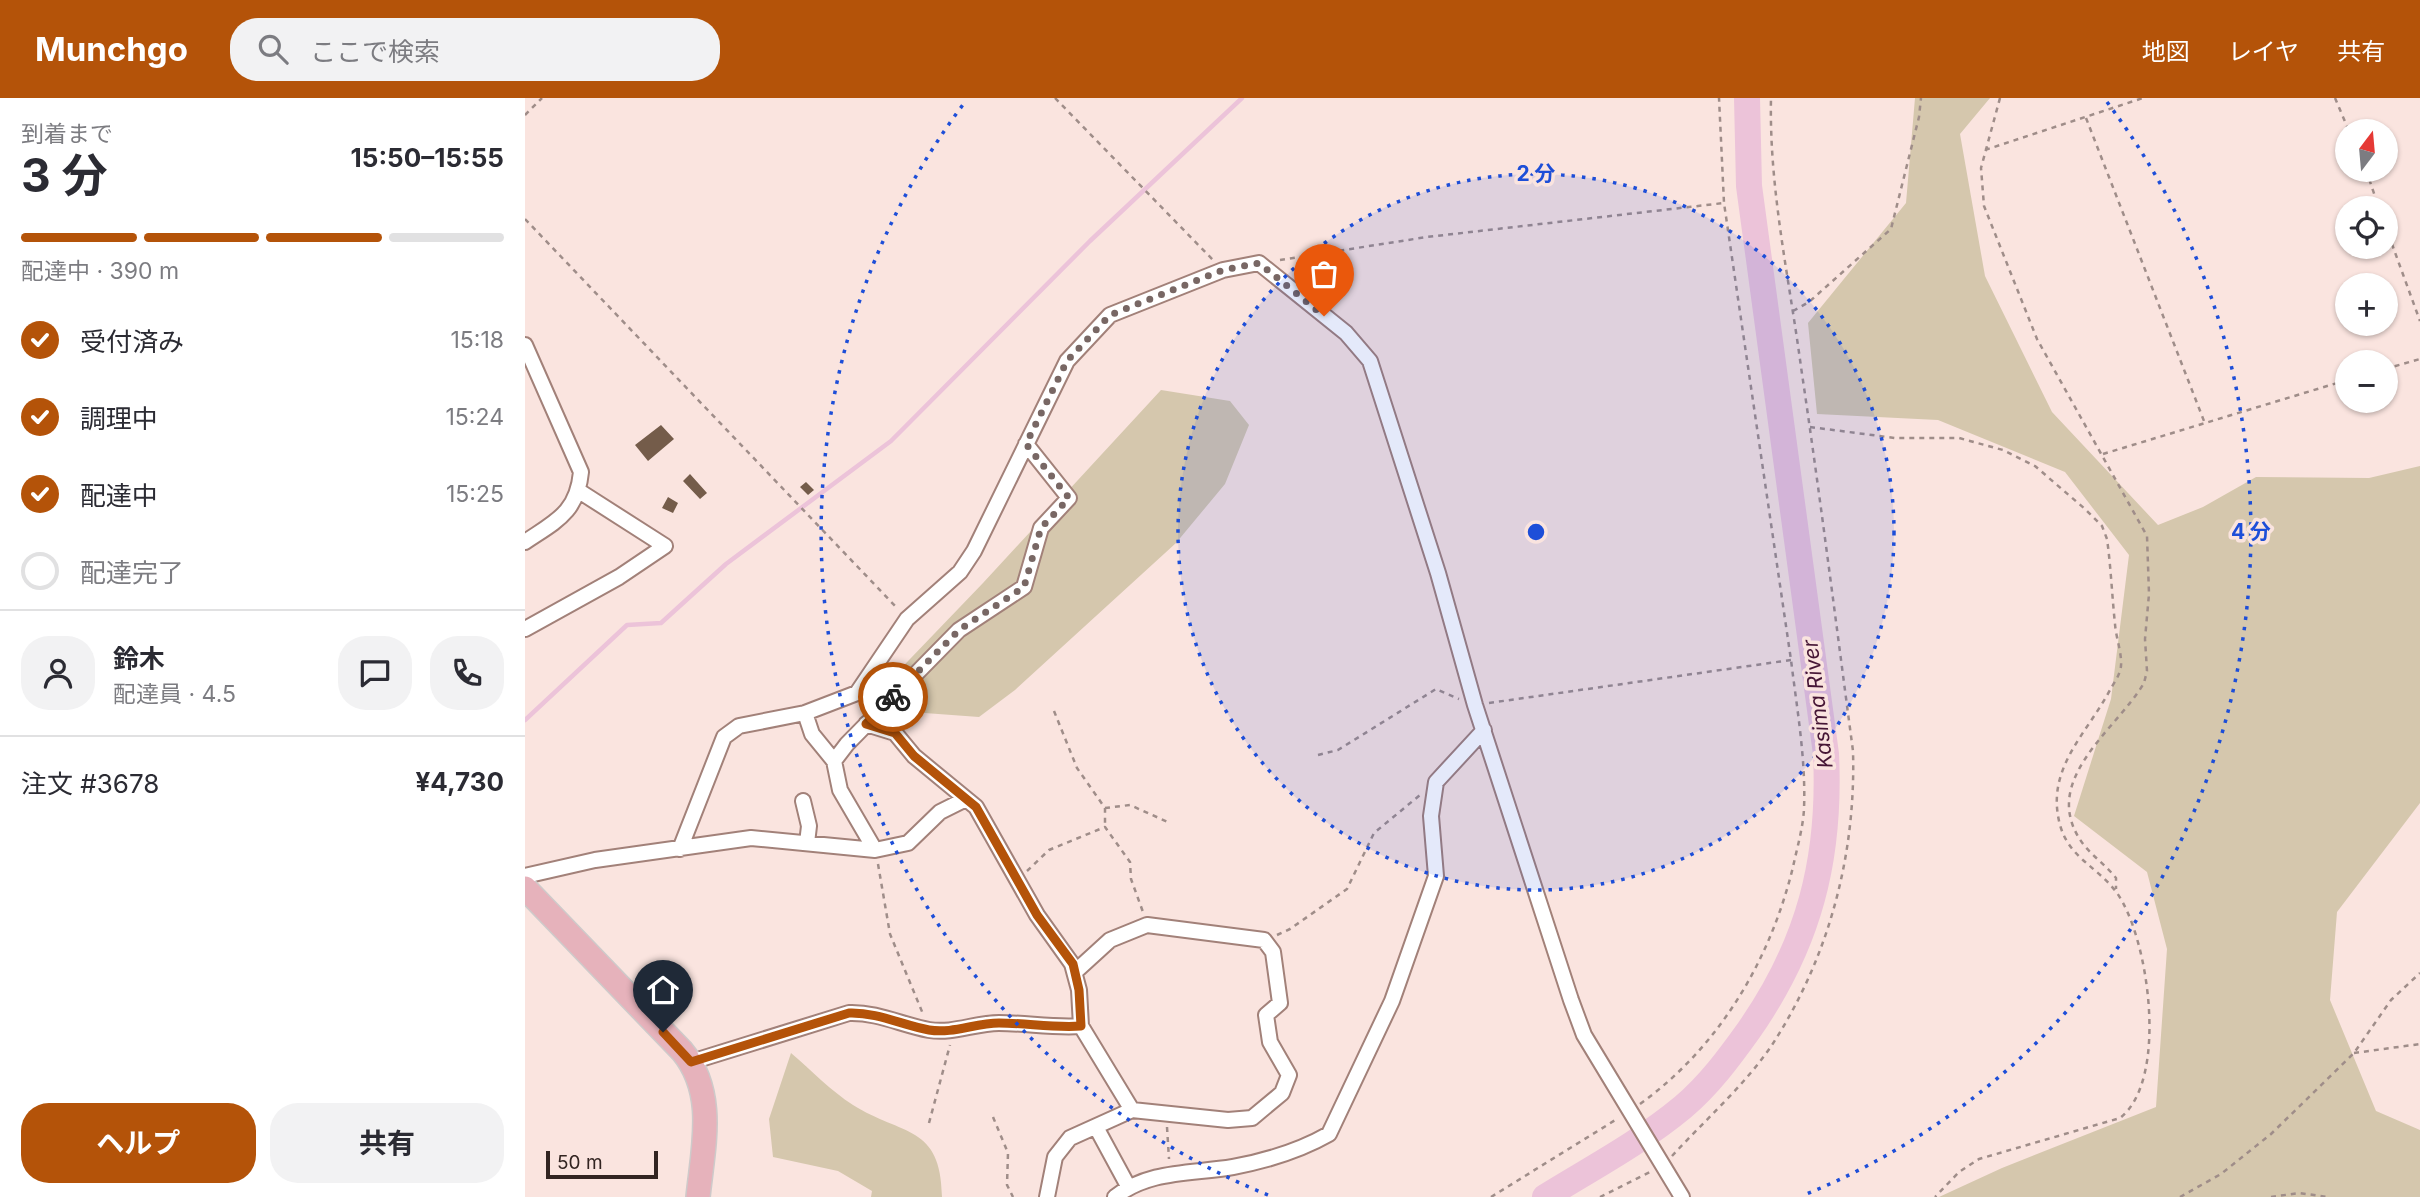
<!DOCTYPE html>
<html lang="ja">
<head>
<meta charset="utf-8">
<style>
  body { margin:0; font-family:Inter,"Noto Sans JP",sans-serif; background:#f2f2f3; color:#2b2b33; height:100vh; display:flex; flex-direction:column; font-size:26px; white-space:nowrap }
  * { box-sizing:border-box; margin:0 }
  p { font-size:23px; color:#7c7c81 }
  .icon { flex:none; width:38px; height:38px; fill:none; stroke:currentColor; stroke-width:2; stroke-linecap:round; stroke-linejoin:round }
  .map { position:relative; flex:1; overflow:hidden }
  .sheet { display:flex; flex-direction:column; background:#fff; width:525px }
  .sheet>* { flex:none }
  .needle { width:46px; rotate:16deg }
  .buttons { position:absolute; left:1810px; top:21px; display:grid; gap:14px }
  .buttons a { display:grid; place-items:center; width:63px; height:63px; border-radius:50%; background:#fff; box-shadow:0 2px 5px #0004; font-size:35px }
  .scale { position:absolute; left:21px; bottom:18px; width:112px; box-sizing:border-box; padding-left:7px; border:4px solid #322421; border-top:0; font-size:19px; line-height:24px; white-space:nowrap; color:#322421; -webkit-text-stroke:5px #fae4df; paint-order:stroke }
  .pin { position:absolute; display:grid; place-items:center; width:60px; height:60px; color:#fff; margin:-72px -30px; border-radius:50% 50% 50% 0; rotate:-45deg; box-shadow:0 0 7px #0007 }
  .pin .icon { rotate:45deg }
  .courier { position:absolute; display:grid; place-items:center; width:70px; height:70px; margin:-35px; border:5px solid #b45309; border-radius:50%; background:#fff; color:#222; box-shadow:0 2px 9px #0007 }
  .head em { font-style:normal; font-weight:700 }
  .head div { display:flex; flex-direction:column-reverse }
  .head { display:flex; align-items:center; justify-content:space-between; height:119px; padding:0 21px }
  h1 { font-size:46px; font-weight:700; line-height:52px }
  .bar { display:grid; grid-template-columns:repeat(4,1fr); gap:10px 7px; align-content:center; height:84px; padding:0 21px }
  .bar i { height:9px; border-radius:5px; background:#e1e1e2 }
  .bar .on { background:#b45309 }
  .bar p { grid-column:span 4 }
  .line { display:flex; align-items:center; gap:18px; padding:0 21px; border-top:2px solid #e1e1e2 }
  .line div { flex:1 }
  .round { display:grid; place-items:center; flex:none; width:74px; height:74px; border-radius:28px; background:#f2f2f3 }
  ol { padding:0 21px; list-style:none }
  li { display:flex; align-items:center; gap:21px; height:77px }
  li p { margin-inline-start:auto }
  li .icon { padding:7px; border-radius:50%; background:#b45309; color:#fff; stroke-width:4 }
  li:last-child { color:#7c7c81 }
  li i { width:38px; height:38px; border:4px solid #e1e1e2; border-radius:50% }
  .button { display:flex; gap:14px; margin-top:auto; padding:14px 21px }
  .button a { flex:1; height:80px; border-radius:28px; background:#b45309; color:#fff; font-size:28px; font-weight:700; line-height:80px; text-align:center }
  .button a+a { background:#f2f2f3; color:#2b2b33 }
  header { display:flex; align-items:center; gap:42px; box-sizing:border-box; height:98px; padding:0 35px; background:#b45309; color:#fff }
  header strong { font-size:33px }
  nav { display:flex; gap:38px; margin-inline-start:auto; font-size:24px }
  .search { width:490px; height:63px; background:#f2f2f3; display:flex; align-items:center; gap:18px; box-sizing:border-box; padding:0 24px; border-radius:28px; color:#7c7c81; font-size:26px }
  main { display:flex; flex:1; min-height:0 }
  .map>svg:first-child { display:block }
  .green { fill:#d5c7ad }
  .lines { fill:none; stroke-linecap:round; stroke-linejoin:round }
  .stream { stroke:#ecc3d9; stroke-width:4.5 }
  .river { stroke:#ecc3d9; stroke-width:26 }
  .building { fill:#745c4a }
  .street-casing { stroke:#a28179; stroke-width:18 }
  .primary-casing { stroke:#cecaca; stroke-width:26 }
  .path { stroke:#9f8d89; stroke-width:2.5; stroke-dasharray:5 5; stroke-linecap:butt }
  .street { stroke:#fff; stroke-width:14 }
  .primary { stroke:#e6b2bb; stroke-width:23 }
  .done { stroke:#786764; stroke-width:7; stroke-dasharray:0 12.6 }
  .route { stroke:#b45309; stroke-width:9 }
  .ring { fill:none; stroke:#1d4ed8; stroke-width:3.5; stroke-dasharray:3.5 7 }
  .labels { text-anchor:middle; stroke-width:7; stroke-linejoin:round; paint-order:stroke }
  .water-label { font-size:21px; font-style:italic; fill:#461635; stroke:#fae4df }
  .centre { fill:#1d4ed8; stroke:#fae4df; stroke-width:3.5 }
  .ring-label { font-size:21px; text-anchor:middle; font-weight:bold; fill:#1d4ed8; stroke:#fae4df; stroke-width:7; stroke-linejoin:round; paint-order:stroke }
</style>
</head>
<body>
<header>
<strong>Munchgo</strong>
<div class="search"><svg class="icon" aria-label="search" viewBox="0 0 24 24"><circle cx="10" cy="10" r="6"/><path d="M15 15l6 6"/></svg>ここで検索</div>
<nav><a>地図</a><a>レイヤ</a><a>共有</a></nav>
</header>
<main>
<section class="sheet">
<div class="head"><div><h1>3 分</h1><p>到着まで</p></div><em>15:50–15:55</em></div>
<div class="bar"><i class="on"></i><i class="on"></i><i class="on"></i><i></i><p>配達中 · 390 m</p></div>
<ol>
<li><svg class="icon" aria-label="check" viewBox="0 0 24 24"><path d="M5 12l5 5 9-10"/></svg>受付済み<p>15:18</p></li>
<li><svg class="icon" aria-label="check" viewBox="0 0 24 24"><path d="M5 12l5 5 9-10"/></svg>調理中<p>15:24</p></li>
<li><svg class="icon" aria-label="check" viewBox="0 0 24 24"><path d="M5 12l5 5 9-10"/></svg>配達中<p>15:25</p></li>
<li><i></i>配達完了</li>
</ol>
<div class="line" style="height:126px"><a class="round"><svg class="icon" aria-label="person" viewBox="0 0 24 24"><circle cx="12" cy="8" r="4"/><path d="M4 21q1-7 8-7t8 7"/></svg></a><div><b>鈴木</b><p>配達員 · 4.5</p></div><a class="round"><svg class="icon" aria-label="chat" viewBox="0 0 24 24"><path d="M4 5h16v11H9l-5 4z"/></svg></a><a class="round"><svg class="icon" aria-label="phone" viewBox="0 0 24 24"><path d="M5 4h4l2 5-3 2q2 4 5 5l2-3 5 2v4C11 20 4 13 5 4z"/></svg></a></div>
<div class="line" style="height:91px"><div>注文 #3678</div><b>¥4,730</b></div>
<div class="button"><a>ヘルプ</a><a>共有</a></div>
</section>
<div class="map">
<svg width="1895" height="1099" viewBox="0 0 1895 1099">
  <rect width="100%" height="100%" fill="#fae4df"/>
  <path class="green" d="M1390,0H1465L1435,36L1460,178L1527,314L1633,427L1678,409L1731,379L1844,380L1895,368V705L1812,814L1805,902L1851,1013L1895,1032V1099H1414L1477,1070L1631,1009L1642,851L1622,774L1549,718L1586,601L1604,457L1540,374L1413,322L1292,316L1283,225L1381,105Z
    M636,292L705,303L724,327L700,386L651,445L490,592L454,619L386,614L361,586L458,485Z
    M266,955C286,972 306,993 328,1007C377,1038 416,1026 417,1099H346L347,1093L313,1073L248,1059L244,1021Z"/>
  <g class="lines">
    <path class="stream" d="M0,622L102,527L136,525L201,466L366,343L565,143L717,0"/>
    <path class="river" d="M1020,1099C1067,1070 1116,1044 1158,1009C1184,987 1204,960 1224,932C1284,846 1306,761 1301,656L1224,88L1222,0"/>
  </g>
  <path class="building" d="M136,327L149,341L123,363L110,347Z
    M165,376L182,395L175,401L158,383Z
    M281,384L289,392L283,397L275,389Z
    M143,399L153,405L148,415L137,410Z"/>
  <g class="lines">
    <g class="street-casing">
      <path id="street" d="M0,247L56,374C52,415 31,423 0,444
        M0,531L94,479L140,448L54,393
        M280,615L287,636L309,663
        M341,626L370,635L389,658L451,709L512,817L547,866L554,892L556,928L607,1012
        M278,703L284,728L282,745
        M155,751L199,639L214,628L280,615L332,595L382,521L435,474L449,453L542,263L585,217L698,172L734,165L821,235L845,263L913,475L950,607L1046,902L1059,937L1157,1099
        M350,752L315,692L309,663L322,646L434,532L499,489L516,430L544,400L501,346
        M0,778L70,762L226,740L350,752L383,745L415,714L439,702
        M166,964L324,915C352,914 377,927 404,932C428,936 450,925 474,925C502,925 528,930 556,928
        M571,1029L603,1088
        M522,1099L530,1059L545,1040L607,1012L703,1022L727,1020L757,995L764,977L745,944L741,917L755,905L748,854L739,842L622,827L585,842L551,873
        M590,1099C624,1072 666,1076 708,1069C740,1063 776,1052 804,1036L867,903L911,778L906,718L911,684L959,632"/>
    </g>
    <g class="primary-casing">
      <path id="primary" d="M0,790L157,953C192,995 178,1049 173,1099"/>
    </g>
    <path class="path" d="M530,0L688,162
      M1475,0L1456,70L1459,108L1512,241L1622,438L1624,496L1620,541L1622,573L1619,585C1592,631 1517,680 1554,740C1563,755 1580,766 1591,780V791
      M1810,0L1824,33
      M0,17L17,0
      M1561,20L1679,323
      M1460,52L1618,0
      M1841,72L1854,110
      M0,121L373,511
      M1860,127L1895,223
      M755,162L902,139L1199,105
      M1268,213L1284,204L1366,131L1394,19L1396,0
      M1860,271L1895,261
      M1285,329L1370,340H1434L1478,352L1510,368L1560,411L1577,428L1582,441C1586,470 1587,498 1590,526C1591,540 1597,555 1596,568C1595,577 1589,585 1585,592C1561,637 1520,671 1535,727C1544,760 1573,769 1592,795C1624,840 1644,982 1595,1020L1454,1061L1434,1074L1410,1099
      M1578,356L1822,282
      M964,605L1266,562
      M529,613L552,670L580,710V729
      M793,657L813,652L911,591L934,601
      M580,710L605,707L645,725
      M353,766L365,836L398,916
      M502,773L524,752L580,729L605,764L606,781L618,814
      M752,837L765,831L822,791L849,735L895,697
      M1829,955L1895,946
      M1115,1006C1194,949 1245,863 1268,769C1272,750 1278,730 1279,711C1281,662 1272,611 1266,562L1199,105L1194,0
      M468,1019L483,1055L482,1087L488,1099
      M404,1025L425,947
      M642,1029L644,1061
      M1147,1058C1180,1022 1220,987 1247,947C1304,859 1331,757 1328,653C1311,525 1295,397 1276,269C1264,179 1244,91 1246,0
      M966,1099L1092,1021
      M1075,1099L1125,1074
      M1655,1099L1696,1076L1746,1036L1829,955L1866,902L1895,875
      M1746,1099L1774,1095L1803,1099"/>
    <use href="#street" class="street"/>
    <use href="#primary" class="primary"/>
  </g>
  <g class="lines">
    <path class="done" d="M368,599L434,532L499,489L516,430L544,400L501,346L542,263L585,217L698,172L734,165L799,218"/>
    <path class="route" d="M138,934L166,964L324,915C352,914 377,927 404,932C428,936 450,925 474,925C502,925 528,930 556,928L554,892L548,866L512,817L451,709L389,658L370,635L341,626L368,599"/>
  </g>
  <circle cx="1011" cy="434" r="358" fill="#1d4ed8" fill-opacity=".12"/>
  <g class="ring">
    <circle cx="1011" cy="434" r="358"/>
    <path d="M743 1097A715 715 0 0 1 440 4M1582 4A715 715 0 0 1 1279 1097"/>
  </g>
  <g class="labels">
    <g class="water-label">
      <text transform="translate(1293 606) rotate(-97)" y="7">Kasima River</text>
    </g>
  </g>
  <circle cx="1011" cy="434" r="10" class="centre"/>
  <g class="ring-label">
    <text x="1011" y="83">2 分</text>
    <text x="1726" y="441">4 分</text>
  </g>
</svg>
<div class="buttons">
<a><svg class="needle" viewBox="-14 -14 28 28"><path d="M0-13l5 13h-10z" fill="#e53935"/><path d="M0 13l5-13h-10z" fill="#7c7c81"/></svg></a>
<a><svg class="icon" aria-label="locate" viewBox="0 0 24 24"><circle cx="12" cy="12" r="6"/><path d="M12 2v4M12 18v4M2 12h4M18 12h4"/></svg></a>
<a>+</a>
<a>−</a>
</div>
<div class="scale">50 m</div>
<div class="pin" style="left:799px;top:218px;background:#ea580c"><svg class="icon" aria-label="bag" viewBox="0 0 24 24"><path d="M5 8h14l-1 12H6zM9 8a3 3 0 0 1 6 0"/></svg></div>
<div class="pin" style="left:138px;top:934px;background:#1f2937"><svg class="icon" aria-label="home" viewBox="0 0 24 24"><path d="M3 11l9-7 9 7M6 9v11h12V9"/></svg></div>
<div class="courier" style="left:368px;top:599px"><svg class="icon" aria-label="bike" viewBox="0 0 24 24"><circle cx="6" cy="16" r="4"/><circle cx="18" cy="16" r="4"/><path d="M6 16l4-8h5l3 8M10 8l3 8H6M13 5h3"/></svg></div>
</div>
</main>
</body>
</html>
